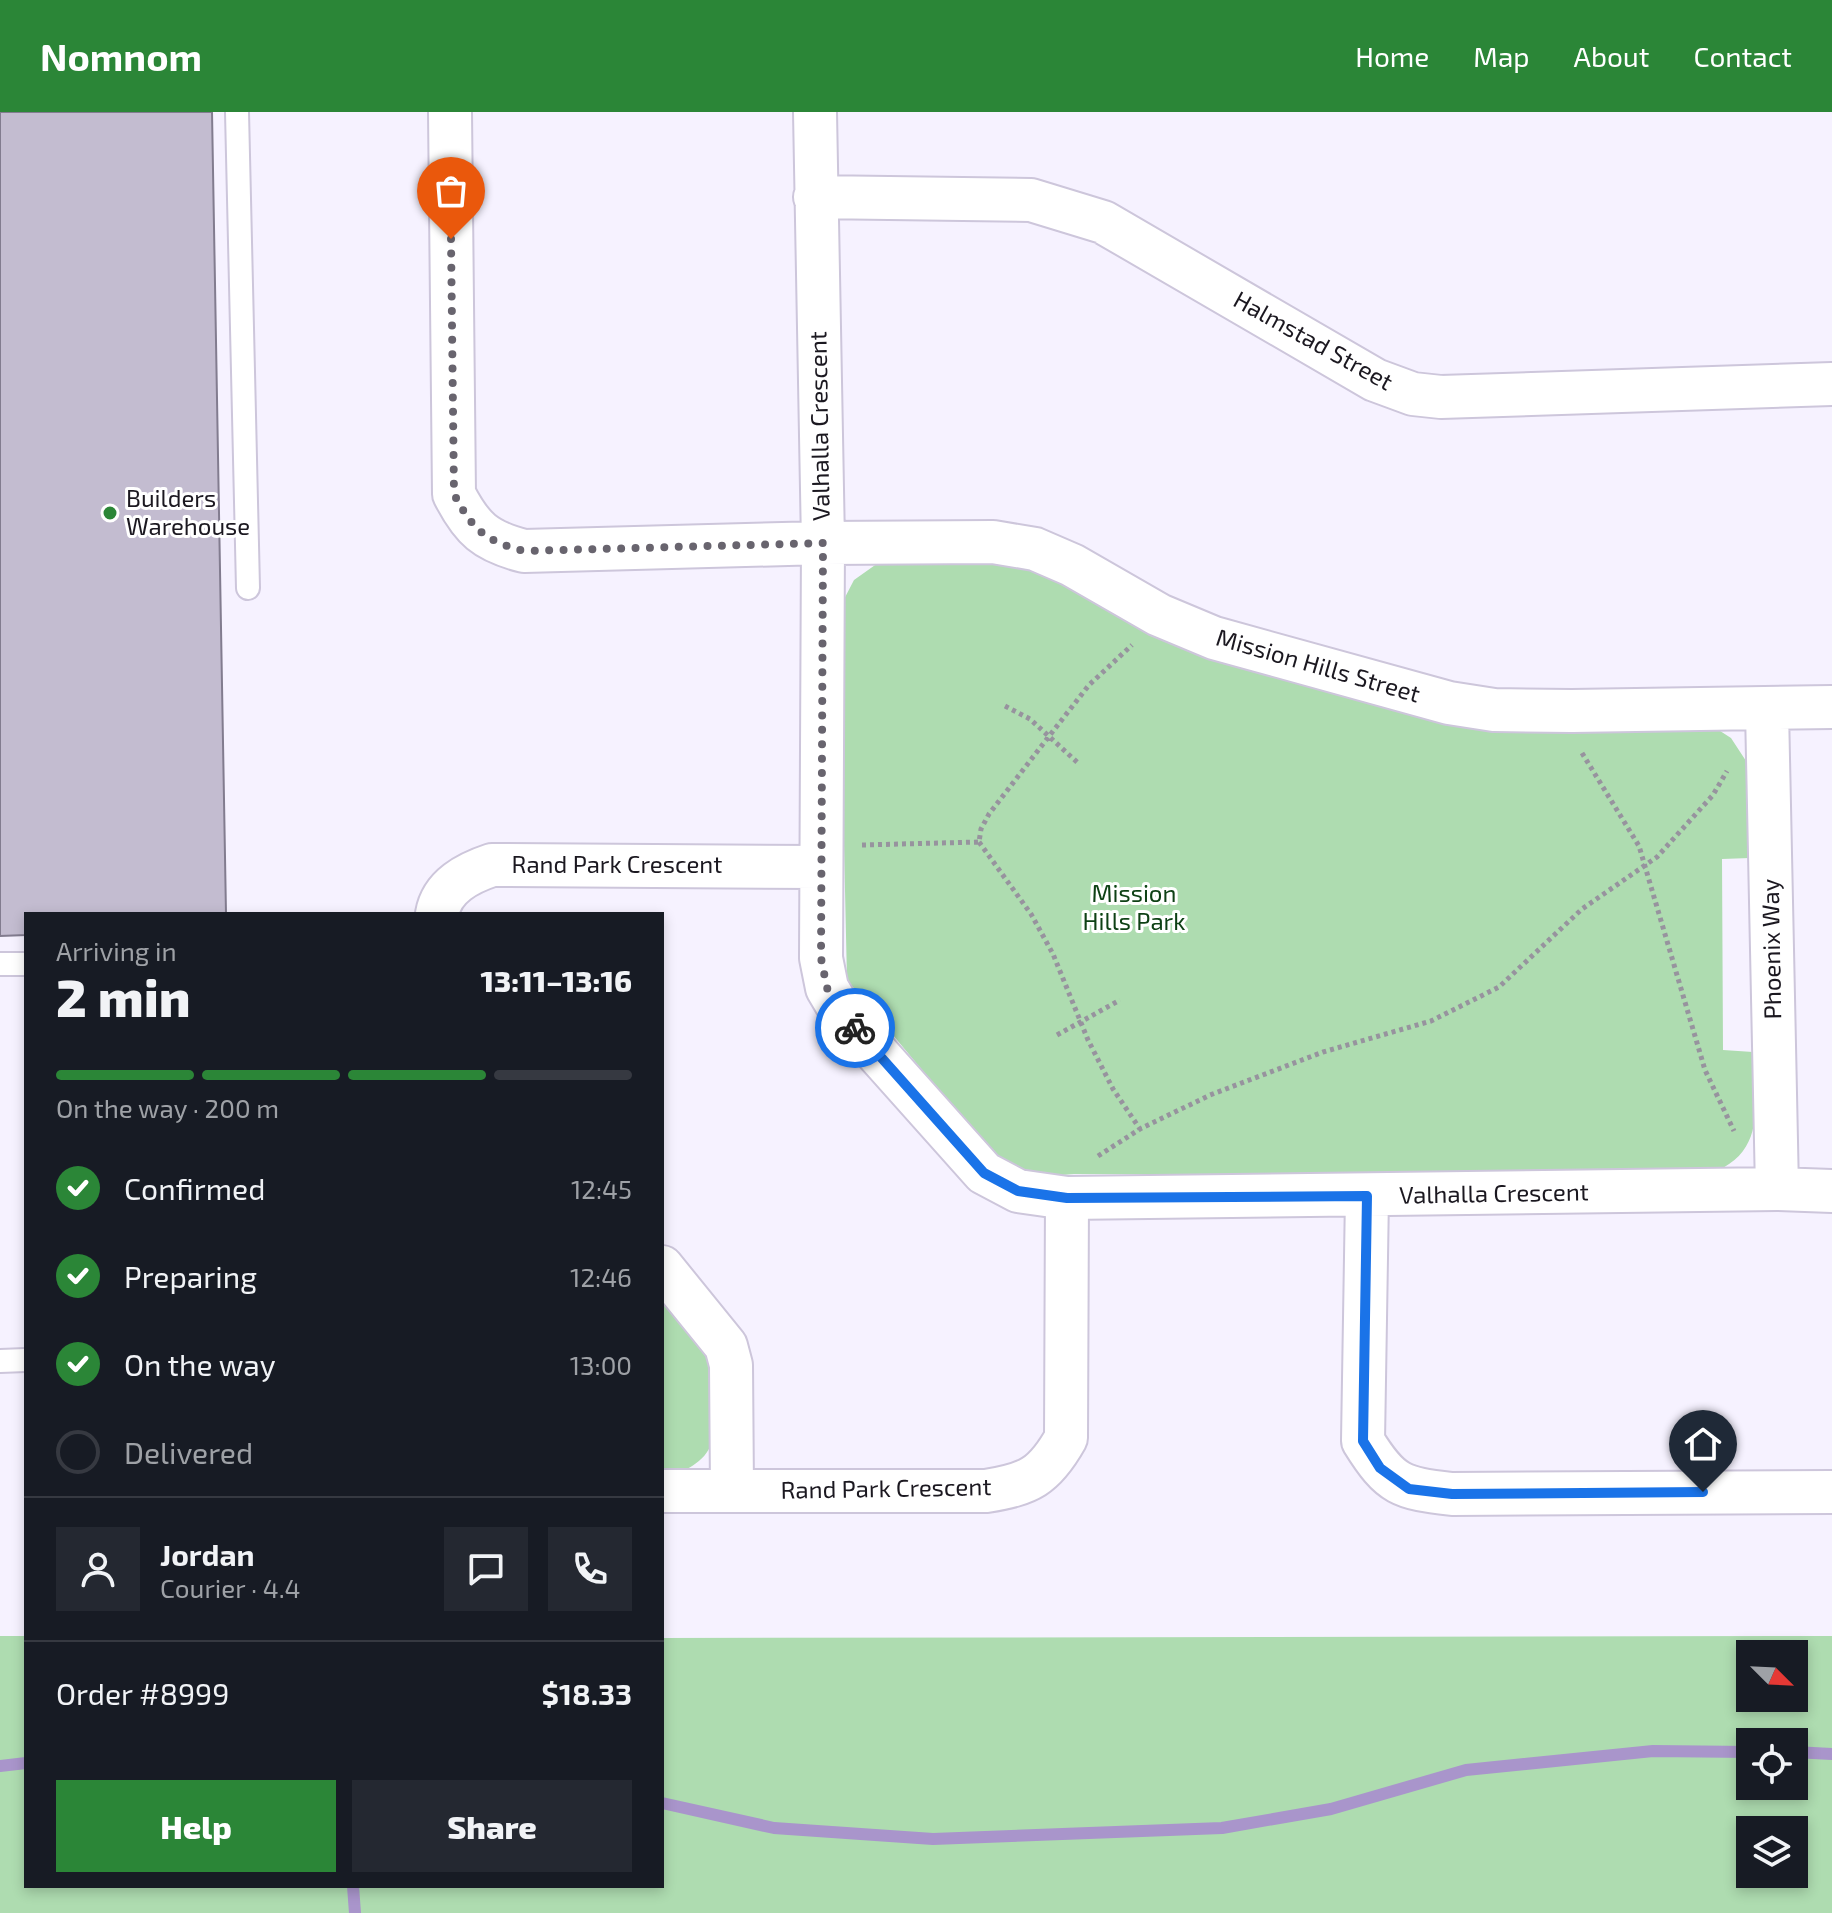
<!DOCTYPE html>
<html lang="en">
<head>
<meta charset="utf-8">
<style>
  body { margin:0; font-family:"Exo 2",sans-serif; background:#242831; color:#f1f3f6; height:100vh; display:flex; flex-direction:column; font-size:30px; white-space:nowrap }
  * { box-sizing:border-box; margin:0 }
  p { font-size:26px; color:#9ea1a6 }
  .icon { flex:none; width:44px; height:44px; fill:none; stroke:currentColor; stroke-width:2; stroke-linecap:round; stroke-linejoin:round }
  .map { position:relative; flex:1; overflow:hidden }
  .side { position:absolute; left:24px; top:800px; width:640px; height:976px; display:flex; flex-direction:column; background:#171b24; border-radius:0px; box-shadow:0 4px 12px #0003 }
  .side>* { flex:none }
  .needle { width:52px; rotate:114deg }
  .tools { position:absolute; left:1736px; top:1528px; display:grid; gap:16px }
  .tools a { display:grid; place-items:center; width:72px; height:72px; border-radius:0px; background:#171b24; box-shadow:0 4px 12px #0003; font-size:40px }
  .pin { position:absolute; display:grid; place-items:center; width:68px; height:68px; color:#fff; margin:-82px -34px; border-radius:50% 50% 50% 0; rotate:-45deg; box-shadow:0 0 8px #0007 }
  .pin .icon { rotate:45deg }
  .courier { position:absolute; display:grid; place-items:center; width:80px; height:80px; margin:-40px; border:6px solid #1a73e8; border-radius:50%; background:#fff; color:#222; box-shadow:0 2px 10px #0007 }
  .head em { font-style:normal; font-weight:800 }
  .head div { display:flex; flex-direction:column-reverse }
  .head { display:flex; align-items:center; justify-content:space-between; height:136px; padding:0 32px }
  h1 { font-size:52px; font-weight:800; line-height:60px }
  .bar { display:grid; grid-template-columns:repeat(4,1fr); gap:12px 8px; align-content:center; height:96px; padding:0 32px }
  .bar i { height:10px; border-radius:6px; background:#363941 }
  .bar .active { background:#2b8637 }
  .bar p { grid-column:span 4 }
  .line { display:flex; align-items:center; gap:20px; padding:0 32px; border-top:2px solid #363941 }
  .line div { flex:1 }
  .round { display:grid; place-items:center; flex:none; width:84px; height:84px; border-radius:0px; background:#242831 }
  ol { padding:0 32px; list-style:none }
  li { display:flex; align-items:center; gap:24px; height:88px }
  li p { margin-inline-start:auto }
  li .icon { padding:8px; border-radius:50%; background:#2b8637; color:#fff; stroke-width:4 }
  li:last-child { color:#9ea1a6 }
  li i { width:44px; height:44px; border:4px solid #363941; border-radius:50% }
  .cta { display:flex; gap:16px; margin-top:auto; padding:16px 32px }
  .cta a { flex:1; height:92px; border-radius:0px; background:#2b8637; color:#fff; font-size:32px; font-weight:800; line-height:92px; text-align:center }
  .cta a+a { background:#242831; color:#f1f3f6 }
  header { display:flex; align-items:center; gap:48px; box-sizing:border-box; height:112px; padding:0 40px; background:#2b8637; color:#fff }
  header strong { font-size:38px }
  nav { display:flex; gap:44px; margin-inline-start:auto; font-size:28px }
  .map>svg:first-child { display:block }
  .green { fill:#aedcb0; fill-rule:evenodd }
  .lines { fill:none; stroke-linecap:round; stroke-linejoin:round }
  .stream { stroke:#a995cb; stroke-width:12 }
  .building { fill:#c3bcd0; stroke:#827c8f; stroke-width:2 }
  .service-casing { stroke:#cdc6db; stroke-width:26 }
  .minor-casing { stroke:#cdc6db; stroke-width:46 }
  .path { stroke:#97939e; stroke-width:5; stroke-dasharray:4 4; stroke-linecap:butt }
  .service { stroke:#fff; stroke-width:22 }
  .minor { stroke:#fff; stroke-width:42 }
  .done { stroke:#68646e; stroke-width:8; stroke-dasharray:0 14.4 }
  .route { stroke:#1a73e8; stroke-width:10 }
  .poi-dot { fill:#2b8637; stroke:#fff; stroke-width:3 }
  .labels { text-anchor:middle; stroke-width:6; stroke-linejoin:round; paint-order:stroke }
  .street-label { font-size:24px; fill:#1b1820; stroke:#fff }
  .poi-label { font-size:24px; fill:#1b1820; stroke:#fff; text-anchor:start }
  .park-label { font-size:24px; fill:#0e4115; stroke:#fff }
</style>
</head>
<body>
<header>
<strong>Nomnom</strong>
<nav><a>Home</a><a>Map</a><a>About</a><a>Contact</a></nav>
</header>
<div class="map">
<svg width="1832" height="1801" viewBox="0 0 1832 1801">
  <rect width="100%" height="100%" fill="#f6f2ff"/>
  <path class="green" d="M1016,446L1179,531L1717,617L1731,626L1748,652L1750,746L1722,747L1723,938L1753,940C1756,994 1768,1046 1702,1064L1074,1062L1037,1065L1003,1055L847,868L839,509L841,493L854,468L878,451Z
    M662,1184L713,1244C713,1262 716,1322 710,1335C702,1352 680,1363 662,1363Z
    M0,1524H26V1774H662V1526L1832,1524V1801H0ZM1750,1542H1794V1586H1750ZM1794,1630V1674H1750V1630ZM1794,1718V1762H1750V1718Z"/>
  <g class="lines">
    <path class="stream" d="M1794,1640L1832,1642
      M0,1654L26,1651
      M662,1691L774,1716L933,1727L1222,1716L1331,1697L1466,1658L1653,1639L1750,1640
      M353,1774L355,1801"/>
  </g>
  <path class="building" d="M0,0H212L226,802H26V823L0,824Z"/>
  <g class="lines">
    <g class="service-casing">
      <path id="service" d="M237,0L248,476
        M0,852H26
        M0,1249L26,1248"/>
    </g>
    <g class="minor-casing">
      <path id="minor" d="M450,0L454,382C472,417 485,429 524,439L823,431L993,430L1035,437L1072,453L1159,503L1214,526L1449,591L1494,598L1572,599L1832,595
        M815,0L823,431L821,846L827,876L843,903L984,1061L1018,1079L1067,1086L1777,1077L1832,1079
        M815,85L1031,88L1103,110L1375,268L1413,282L1441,285L1832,272
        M1767,598L1777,1077
        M437,802C442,774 468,761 492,753L821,755
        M1367,1084L1363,1329C1391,1374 1401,1376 1452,1382L1832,1380
        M662,1155L726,1234L731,1253L732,1378
        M662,1379H986C1029,1372 1044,1365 1066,1326L1067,1086"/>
    </g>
    <path class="path" d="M1005,594L1030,607L1078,651
      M1582,641L1639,734L1705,958L1734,1019
      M979,730L1031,802L1053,842L1088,928L1113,977L1140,1017
      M862,733L979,730L981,717L989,702L1050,623L1089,573L1132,533
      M1057,923L1120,888
      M1098,1044L1140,1017L1210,983L1323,940L1431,909L1499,875L1582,797L1657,745L1713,683L1727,659"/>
    <use href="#service" class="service"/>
    <use href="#minor" class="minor"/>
  </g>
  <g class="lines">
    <path class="done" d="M451,127L454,382C472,417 485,429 524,439L823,431L821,846L827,876L855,916"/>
    <path class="route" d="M855,916L984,1061L1018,1079L1067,1086L1367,1084L1363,1329L1380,1356L1409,1377L1452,1382L1703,1380"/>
  </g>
  <circle class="poi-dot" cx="110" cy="401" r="8"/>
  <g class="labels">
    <g class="street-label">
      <text transform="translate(1313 229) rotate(29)" y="8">Halmstad Street</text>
      <text transform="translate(820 314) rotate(-91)" y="8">Valhalla Crescent</text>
      <text transform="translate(1318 554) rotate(16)" y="8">Mission Hills Street</text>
      <text x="617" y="761">Rand Park Crescent</text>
      <text transform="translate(1772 837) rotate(-91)" y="8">Phoenix Way</text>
      <text transform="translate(1494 1082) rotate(-1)" y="8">Valhalla Crescent</text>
      <text transform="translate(886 1377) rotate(-1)" y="8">Rand Park Crescent</text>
    </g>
    <g class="poi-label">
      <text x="126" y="395">Builders<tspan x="126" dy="28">Warehouse</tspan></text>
    </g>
    <g class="park-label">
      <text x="1134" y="790">Mission<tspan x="1134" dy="28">Hills Park</tspan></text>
    </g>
  </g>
</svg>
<div class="tools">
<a><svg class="needle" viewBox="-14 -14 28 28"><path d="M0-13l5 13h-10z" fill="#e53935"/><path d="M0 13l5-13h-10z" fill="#9ea1a6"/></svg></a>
<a><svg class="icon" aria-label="locate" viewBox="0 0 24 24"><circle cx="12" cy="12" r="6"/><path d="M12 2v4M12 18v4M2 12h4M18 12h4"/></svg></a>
<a><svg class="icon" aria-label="layers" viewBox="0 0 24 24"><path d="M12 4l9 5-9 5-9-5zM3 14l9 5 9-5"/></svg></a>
</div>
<div class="pin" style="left:451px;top:127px;background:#ea580c"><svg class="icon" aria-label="bag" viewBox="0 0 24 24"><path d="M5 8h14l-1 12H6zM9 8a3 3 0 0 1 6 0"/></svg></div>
<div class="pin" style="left:1703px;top:1380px;background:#1f2937"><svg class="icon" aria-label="home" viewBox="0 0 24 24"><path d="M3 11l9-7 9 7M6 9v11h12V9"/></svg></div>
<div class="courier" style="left:855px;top:916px"><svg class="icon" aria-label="bike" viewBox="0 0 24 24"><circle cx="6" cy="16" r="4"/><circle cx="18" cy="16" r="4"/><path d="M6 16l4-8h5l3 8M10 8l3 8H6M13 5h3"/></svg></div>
<section class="side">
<div class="head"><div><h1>2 min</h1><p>Arriving in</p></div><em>13:11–13:16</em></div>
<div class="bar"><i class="active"></i><i class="active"></i><i class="active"></i><i></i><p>On the way · 200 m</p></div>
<ol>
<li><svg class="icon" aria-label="check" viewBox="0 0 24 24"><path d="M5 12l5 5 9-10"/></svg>Confirmed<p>12:45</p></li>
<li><svg class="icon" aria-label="check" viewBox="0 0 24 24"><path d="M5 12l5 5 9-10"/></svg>Preparing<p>12:46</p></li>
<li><svg class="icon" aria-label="check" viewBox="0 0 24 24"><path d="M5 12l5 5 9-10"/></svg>On the way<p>13:00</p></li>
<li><i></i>Delivered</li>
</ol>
<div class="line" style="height:144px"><a class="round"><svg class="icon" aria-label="person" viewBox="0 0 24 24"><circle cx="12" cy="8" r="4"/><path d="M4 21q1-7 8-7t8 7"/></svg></a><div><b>Jordan</b><p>Courier · 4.4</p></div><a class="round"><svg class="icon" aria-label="chat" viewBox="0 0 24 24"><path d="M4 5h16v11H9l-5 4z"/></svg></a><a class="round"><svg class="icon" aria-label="phone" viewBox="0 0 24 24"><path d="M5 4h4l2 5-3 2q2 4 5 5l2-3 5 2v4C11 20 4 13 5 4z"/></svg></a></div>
<div class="line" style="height:104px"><div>Order #8999</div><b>$18.33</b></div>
<div class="cta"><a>Help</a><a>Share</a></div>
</section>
</div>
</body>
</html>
